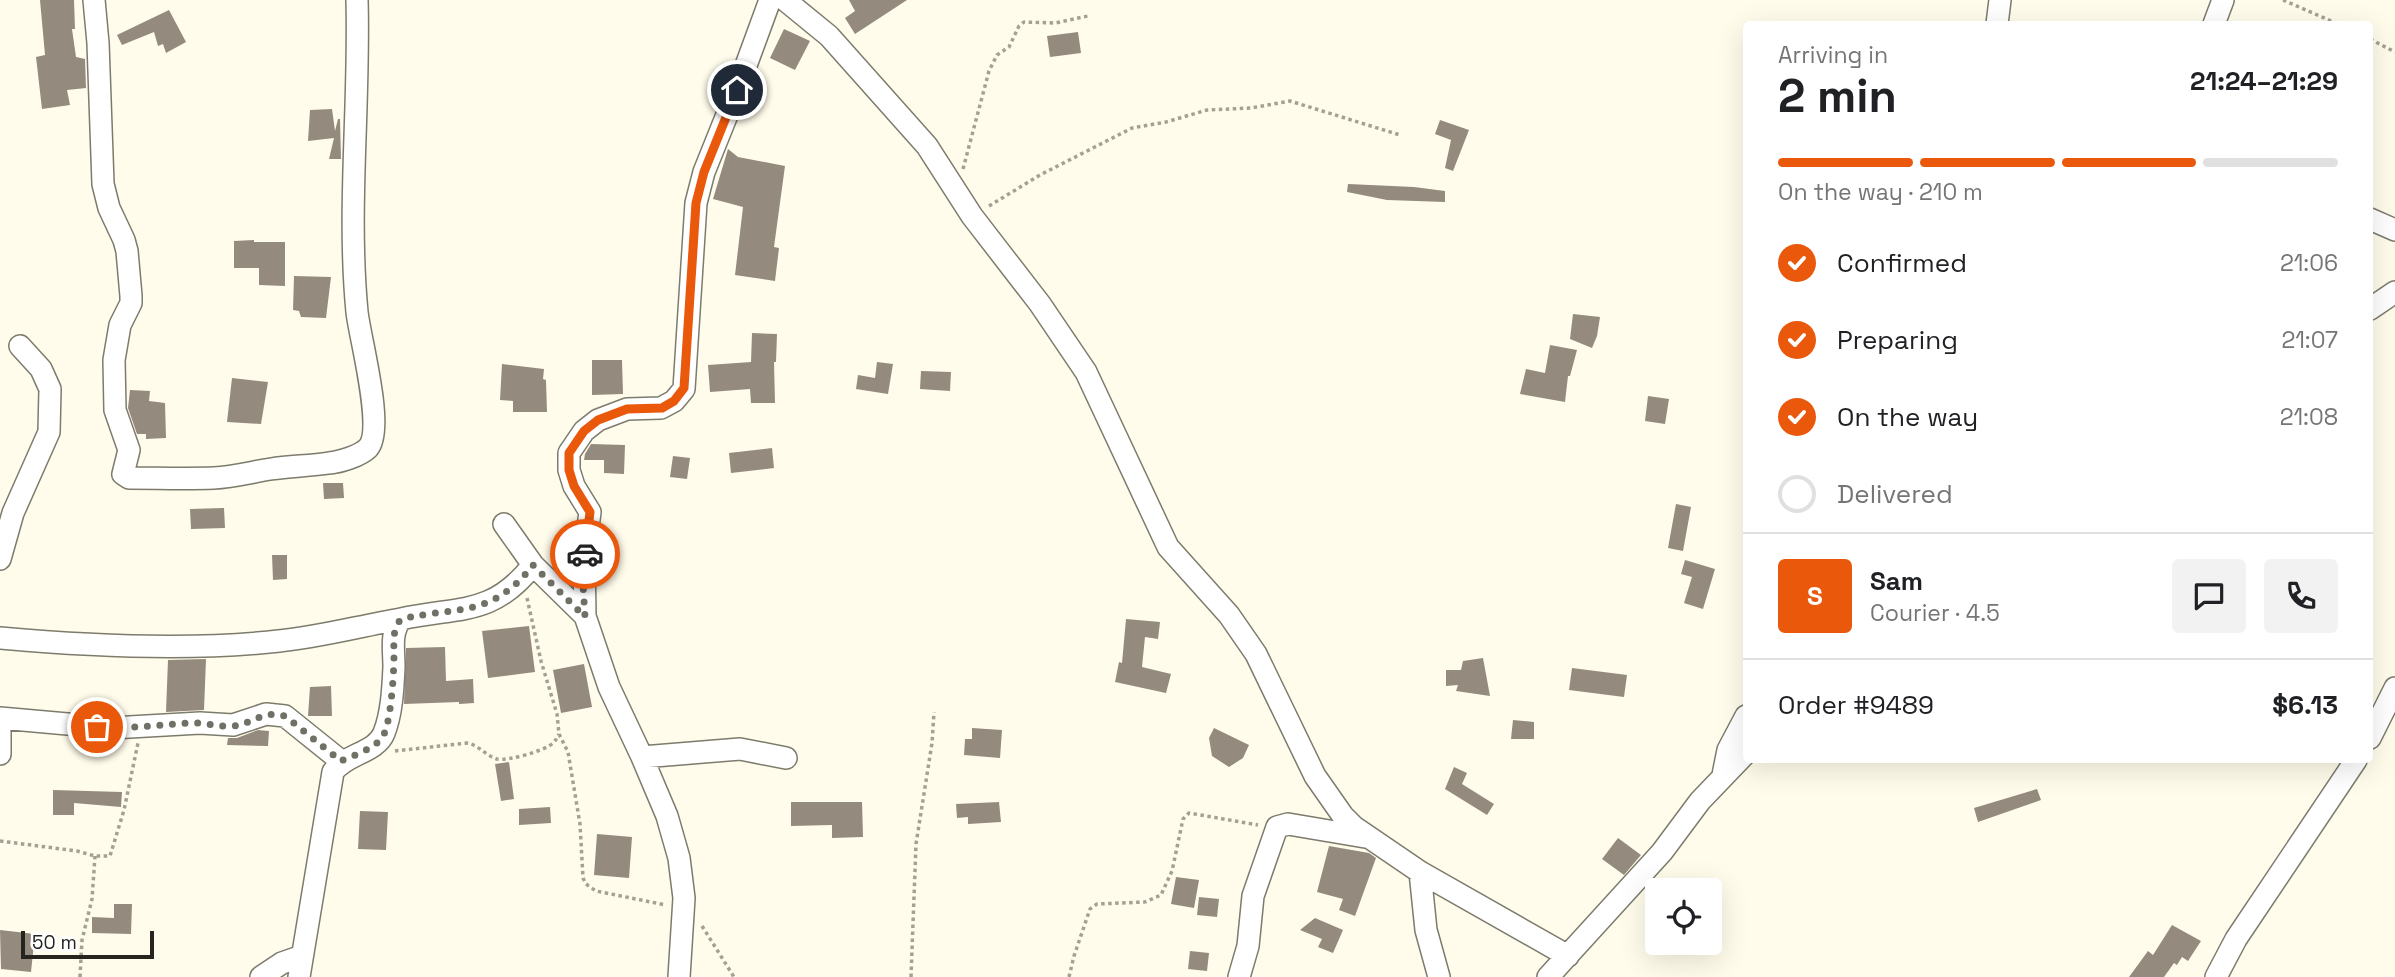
<!DOCTYPE html>
<html lang="en">
<head>
<meta charset="utf-8">
<style>
  body { margin:0; font-family:"Space Grotesk",sans-serif; background:#f2f2f2; color:#202124; height:100vh; display:flex; flex-direction:column; font-size:26px; white-space:nowrap }
  * { box-sizing:border-box; margin:0 }
  p { font-size:23px; color:#757577 }
  .icon { flex:none; width:38px; height:38px; fill:none; stroke:currentColor; stroke-width:2; stroke-linecap:round; stroke-linejoin:round }
  .map { position:relative; flex:1; overflow:hidden }
  .sheet { position:absolute; left:1743px; top:21px; width:630px; height:742px; display:flex; flex-direction:column; background:#fff; border-radius:7px; box-shadow:0 7px 28px #0002 }
  .sheet>* { flex:none }
  .tools { position:absolute; left:1645px; top:878px; display:grid; gap:14px }
  .tools a { display:grid; place-items:center; width:77px; height:77px; border-radius:7px; background:#fff; box-shadow:0 7px 28px #0002; font-size:35px }
  .scale { position:absolute; left:21px; bottom:18px; width:133px; box-sizing:border-box; padding-left:7px; border:4px solid #25241e; border-top:0; font-size:19px; line-height:24px; white-space:nowrap; color:#25241e; -webkit-text-stroke:5px #fff; paint-order:stroke }
  .pin { position:absolute; display:grid; place-items:center; width:60px; height:60px; color:#fff; margin:-30px; border:4px solid #fff; border-radius:50%; box-shadow:0 2px 7px #0007 }
  .courier { position:absolute; display:grid; place-items:center; width:70px; height:70px; margin:-35px; border:5px solid #ea580c; border-radius:50%; background:#fff; color:#222; box-shadow:0 2px 9px #0007 }
  .summary em { font-style:normal; font-weight:700 }
  .summary div { display:flex; flex-direction:column-reverse }
  .summary { display:flex; align-items:center; justify-content:space-between; height:119px; padding:0 35px }
  h1 { font-size:46px; font-weight:700; line-height:52px }
  .bar { display:grid; grid-template-columns:repeat(4,1fr); gap:10px 7px; align-content:center; height:84px; padding:0 35px }
  .bar i { height:9px; border-radius:5px; background:#e0e0e0 }
  .bar .active { background:#ea580c }
  .bar p { grid-column:span 4 }
  .line { display:flex; align-items:center; gap:18px; padding:0 35px; border-top:2px solid #e0e0e0 }
  .line div { flex:1 }
  .round { display:grid; place-items:center; flex:none; width:74px; height:74px; border-radius:7px; background:#f2f2f2 }
  ol { padding:0 35px; list-style:none }
  li { display:flex; align-items:center; gap:21px; height:77px }
  li p { margin-inline-start:auto }
  li .icon { padding:7px; border-radius:50%; background:#ea580c; color:#fff; stroke-width:4 }
  li:last-child { color:#757577 }
  li i { width:38px; height:38px; border:4px solid #e0e0e0; border-radius:50% }
  .map>svg:first-child { display:block }
  .building { fill:#958a7e }
  .lines { fill:none; stroke-linecap:round; stroke-linejoin:round }
  .street-casing { stroke:#7d7b6c; stroke-width:24 }
  .path { stroke:#a3a194; stroke-width:3.5; stroke-dasharray:3.5 3.5; stroke-linecap:butt }
  .street { stroke:#fff; stroke-width:21 }
  .done { stroke:#717066; stroke-width:7; stroke-dasharray:0 12.6 }
  .route { stroke:#ea580c; stroke-width:9 }
</style>
</head>
<body>
<div class="map">
<svg width="2395" height="977" viewBox="0 0 2395 977">
  <rect width="100%" height="100%" fill="#fffceb"/>
  <path class="building" d="M40,0H74L75,29H72L76,57L85,59L86,88L67,90L70,105L42,109L36,57L45,55Z
    M849,0H907L855,34L845,18L855,11Z
    M169,10L186,42L166,53L163,44L158,46L154,32L122,45L117,35Z
    M784,29L810,41L795,70L770,58Z
    M1078,32L1081,53L1050,57L1047,36Z
    M332,109L335,131L338,119H340L341,159H329L334,138L308,141L310,110Z
    M1440,120L1469,130L1453,171L1445,168L1451,140L1435,134Z
    M728,149L738,157L785,166L774,247L779,248L775,281L735,275L743,207L713,199Z
    M1348,184L1414,187L1445,191V202L1387,200L1347,192Z
    M254,240V242H285V286L259,285V268H234V241Z
    M294,276L331,277L326,318L301,317L299,311L293,310Z
    M1573,314L1600,317L1597,336L1592,348L1570,339Z
    M752,333L777,334L776,362H774L775,403H751L750,389L710,392L708,365L751,362Z
    M1550,345L1577,350L1570,376H1568L1565,402L1520,394L1526,369L1545,373Z
    M592,360H622L623,394L592,395Z
    M877,362L893,364L888,394L856,389L858,375L875,378Z
    M502,364L544,369L543,379L546,380L547,412H513V401L500,400Z
    M921,371L951,372L950,391L920,389Z
    M232,378L268,382L261,424L227,422Z
    M130,390L150,391L149,401L165,403L166,438L146,439V434H137L128,408Z
    M1648,396L1669,399L1665,424L1645,421Z
    M591,444L625,445L624,474L604,473V460H584L585,454Z
    M772,448L774,468L731,473L729,453Z
    M673,456L690,458L687,479L670,477Z
    M323,483H343L344,498L324,499Z
    M1676,504L1691,507L1683,551L1668,548Z
    M224,508L225,528L191,529L190,509Z
    M272,555H287V579L273,580Z
    M1685,560L1715,569L1703,609L1684,603L1692,577L1681,574Z
    M1126,619L1160,622L1158,639L1145,637L1142,667L1171,674L1166,693L1115,682L1119,662L1122,663Z
    M529,626L535,672L488,678L482,631Z
    M445,647L446,681L473,679L474,703L459,704V702L404,704L406,648Z
    M1483,658L1490,696L1456,691L1458,685L1446,686V670H1461L1463,661Z
    M206,659L204,710L166,712L168,660Z
    M584,664L592,707L561,713L553,670Z
    M1572,668L1627,675L1624,697L1569,690Z
    M331,686L332,716H308L310,687Z
    M1513,720L1534,722V739H1511Z
    M972,728L1002,730L1000,758L964,755L965,739H972Z
    M1214,728L1249,745L1243,758L1229,767L1212,756L1209,738Z
    M258,730L269,731L268,746L227,745L228,738H237Z
    M509,762L514,799L501,801L495,764Z
    M1454,767L1467,773L1462,784L1494,804L1487,815L1445,789Z
    M2037,789L2041,800L1978,822L1974,808Z
    M53,790L122,792L121,807L74,803V815H53Z
    M791,802H862L863,837L832,838V825L791,826Z
    M999,802L1001,822L968,824V817L957,818L956,804Z
    M550,807L551,823L519,825V809Z
    M360,811L388,812L386,850L358,849Z
    M597,834L632,837L629,878L594,875Z
    M1618,838L1641,855L1624,875L1602,859Z
    M1329,846L1369,853L1376,858L1355,916L1339,910L1343,899L1317,892Z
    M1176,877L1199,880L1194,908L1171,904Z
    M1199,897L1219,899L1217,917L1197,915Z
    M114,904H132L131,934L92,933V917L114,918Z
    M1315,918L1343,930L1333,953L1318,947L1322,939L1300,930Z
    M2172,925L2201,941L2188,961L2182,957L2177,965L2174,963L2164,977H2129L2148,951L2153,955Z
    M0,930L35,934L31,972L1,969Z
    M1190,951L1209,953L1207,971L1188,969Z"/>
  <g class="lines">
    <g class="street-casing">
      <path id="street" d="M94,0L98,43L103,184L109,208L124,240L127,251L131,296V303L120,325L114,360L115,410L129,450L123,474L129,478C157,478 185,479 214,478C233,477 252,472 271,469C290,466 310,466 329,463C340,462 360,456 368,448C385,429 360,339 357,312C347,208 360,104 357,0
        M785,0L829,36L927,146L972,216L1040,304L1086,372L1168,547L1229,615L1256,654L1315,776L1343,816L1354,827L1420,872L1568,956
        M1997,24L2000,0
        M2214,24L2223,0
        M2370,219L2395,230
        M2370,309L2395,292
        M504,524L533,565L585,616
        M0,559L13,513L49,432L50,389L41,369L20,346
        M0,638C89,646 190,651 279,641C320,637 360,626 401,619
        M0,718L112,728L200,723L233,725L266,714L285,716L341,761
        M0,732V754
        M2370,738L2395,688
        M642,757L740,749L786,758
        M1723,775L1728,750L1746,716
        M1420,872L1426,930L1439,977
        M261,977L282,963L302,956
        M299,977L333,772C345,754 376,753 384,733C392,713 393,687 394,667C394,650 390,633 401,619C459,606 492,617 533,565
        M679,977L684,898L679,858L667,816L642,757L609,687L585,616L584,557L590,512L574,486L569,470V453L584,431L598,420L627,409L661,408L674,401L684,389L696,203L704,172L737,90L770,0
        M1239,977L1248,946L1253,896L1277,827L1288,824L1365,837
        M1548,977L1662,852L1700,801L1746,753
        M2216,977L2236,939L2356,760"/>
    </g>
    <path class="path" d="M2283,0L2338,24
      M2370,39L2395,52
      M963,169L989,71L997,55L1009,47L1019,26L1024,22L1055,23L1088,16
      M989,206L1040,175L1132,128L1166,122L1207,110L1251,108L1290,101L1400,135
      M527,598L541,661L557,714L559,734L568,752L580,824L583,878L586,884L596,891L666,905
      M395,751L467,743C479,745 486,756 497,759C508,761 545,751 553,743C556,740 557,738 559,734
      M0,841L77,851L95,856H110L124,810L138,743
      M702,926L734,977
      M80,977L82,940L92,899L95,856
      M911,977L916,844L932,743L934,712
      M1069,977L1074,956L1090,909L1097,904L1145,902L1161,895L1172,871L1183,819L1189,813L1258,825"/>
    <use href="#street" class="street"/>
  </g>
  <g class="lines">
    <path class="done" d="M97,727C128,729 158,725 189,723C204,722 218,727 233,726C253,724 261,710 285,716L341,761C354,755 375,749 383,736C391,723 394,672 394,655C394,641 392,630 401,619C458,606 492,618 533,565L585,617L583,584L585,554"/>
    <path class="route" d="M585,554L590,512L574,486L569,470V453L584,431L598,420L627,409L662,408L674,401L684,388L696,203L704,172L737,90"/>
  </g>
</svg>
<div class="tools">
<a><svg class="icon" aria-label="locate" viewBox="0 0 24 24"><circle cx="12" cy="12" r="6"/><path d="M12 2v4M12 18v4M2 12h4M18 12h4"/></svg></a>
</div>
<div class="scale">50 m</div>
<div class="pin" style="left:97px;top:727px;background:#ea580c"><svg class="icon" aria-label="bag" viewBox="0 0 24 24"><path d="M5 8h14l-1 12H6zM9 8a3 3 0 0 1 6 0"/></svg></div>
<div class="pin" style="left:737px;top:90px;background:#1f2937"><svg class="icon" aria-label="home" viewBox="0 0 24 24"><path d="M3 11l9-7 9 7M6 9v11h12V9"/></svg></div>
<div class="courier" style="left:585px;top:554px"><svg class="icon" aria-label="car" viewBox="0 0 24 24"><path d="M5 17H2v-5l4-1 3-4h7l3 4 3 1v5h-3M9 17h6M6 11h13"/><circle cx="7" cy="17" r="2"/><circle cx="17" cy="17" r="2"/></svg></div>
<section class="sheet">
<div class="summary"><div><h1>2 min</h1><p>Arriving in</p></div><em>21:24–21:29</em></div>
<div class="bar"><i class="active"></i><i class="active"></i><i class="active"></i><i></i><p>On the way · 210 m</p></div>
<ol>
<li><svg class="icon" aria-label="check" viewBox="0 0 24 24"><path d="M5 12l5 5 9-10"/></svg>Confirmed<p>21:06</p></li>
<li><svg class="icon" aria-label="check" viewBox="0 0 24 24"><path d="M5 12l5 5 9-10"/></svg>Preparing<p>21:07</p></li>
<li><svg class="icon" aria-label="check" viewBox="0 0 24 24"><path d="M5 12l5 5 9-10"/></svg>On the way<p>21:08</p></li>
<li><i></i>Delivered</li>
</ol>
<div class="line" style="height:126px"><b class="round" style="background:#ea580c;color:#fff">S</b><div><b>Sam</b><p>Courier · 4.5</p></div><a class="round"><svg class="icon" aria-label="chat" viewBox="0 0 24 24"><path d="M4 5h16v11H9l-5 4z"/></svg></a><a class="round"><svg class="icon" aria-label="phone" viewBox="0 0 24 24"><path d="M5 4h4l2 5-3 2q2 4 5 5l2-3 5 2v4C11 20 4 13 5 4z"/></svg></a></div>
<div class="line" style="height:91px"><div>Order #9489</div><b>$6.13</b></div>
</section>
</div>
</body>
</html>
